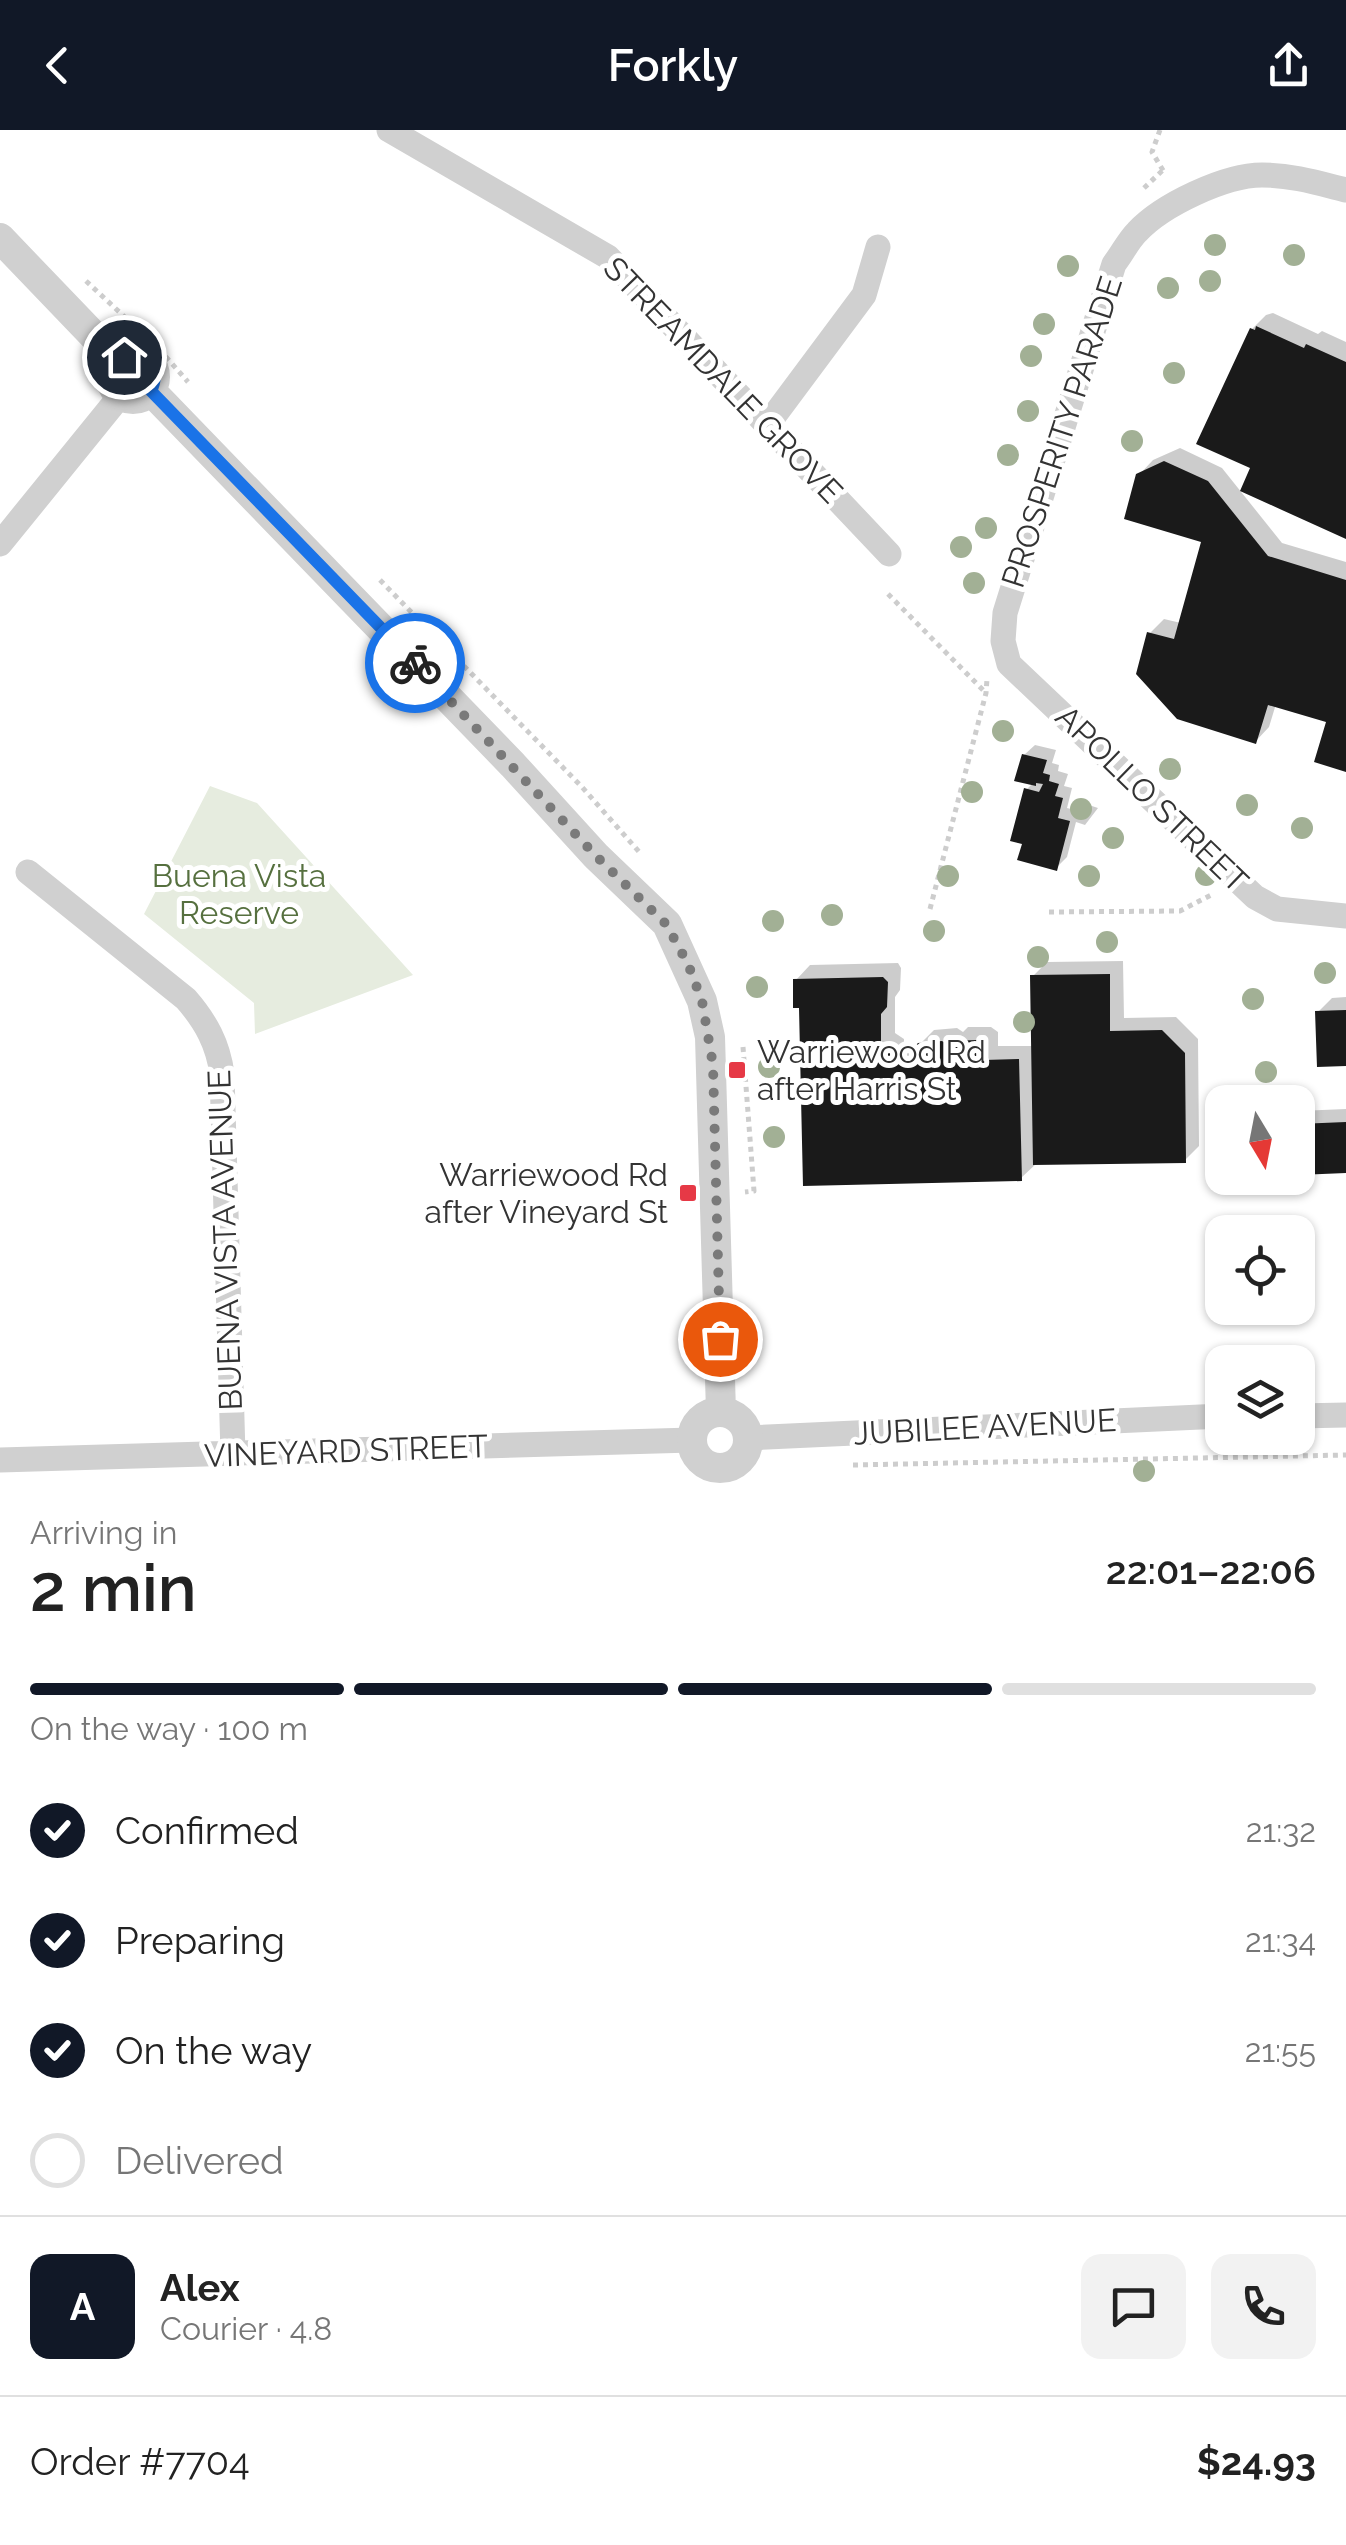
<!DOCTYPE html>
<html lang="en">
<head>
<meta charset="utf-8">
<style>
  body { margin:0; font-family:Raleway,sans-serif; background:#f2f2f2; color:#222; height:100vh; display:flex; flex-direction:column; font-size:38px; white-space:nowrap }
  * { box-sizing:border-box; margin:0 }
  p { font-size:32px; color:#767676 }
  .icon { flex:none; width:55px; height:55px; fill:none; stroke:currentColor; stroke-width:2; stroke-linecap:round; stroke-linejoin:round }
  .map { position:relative; height:1355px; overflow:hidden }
  .details { display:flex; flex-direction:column; background:#fff; flex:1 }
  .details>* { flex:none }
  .needle { width:65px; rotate:170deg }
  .tools { position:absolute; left:1205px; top:955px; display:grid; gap:20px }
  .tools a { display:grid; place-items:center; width:110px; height:110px; border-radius:20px; background:#fff; box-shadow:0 2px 8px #0004; font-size:50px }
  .pin { position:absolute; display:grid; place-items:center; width:85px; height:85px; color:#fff; margin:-42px; border:5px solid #fff; border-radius:50%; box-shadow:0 2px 10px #0007 }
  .courier { position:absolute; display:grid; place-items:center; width:100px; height:100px; margin:-50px; border:8px solid #1a73e8; border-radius:50%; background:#fff; color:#222; box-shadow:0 2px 12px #0007 }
  .head em { font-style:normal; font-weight:600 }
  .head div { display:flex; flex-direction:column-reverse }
  .head { display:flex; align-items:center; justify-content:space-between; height:170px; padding:0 30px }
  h1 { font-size:65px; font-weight:600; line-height:75px }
  .bar { display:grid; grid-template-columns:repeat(4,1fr); gap:15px 10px; align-content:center; height:120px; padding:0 30px }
  .bar i { height:12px; border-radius:8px; background:#e0e0e0 }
  .bar .on { background:#111827 }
  .bar p { grid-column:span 4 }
  .line { display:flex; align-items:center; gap:25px; padding:0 30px; border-top:2px solid #e0e0e0 }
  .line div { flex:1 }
  .round { display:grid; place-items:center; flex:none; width:105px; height:105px; border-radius:20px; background:#f2f2f2 }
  ol { padding:0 30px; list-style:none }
  li { display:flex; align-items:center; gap:30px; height:110px }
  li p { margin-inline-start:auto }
  li .icon { padding:10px; border-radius:50%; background:#111827; color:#fff; stroke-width:4 }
  li:last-child { color:#767676 }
  li i { width:55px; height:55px; border:5px solid #e0e0e0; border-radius:50% }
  header { display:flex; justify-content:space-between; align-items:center; height:130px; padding:0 30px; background:#111827; color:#fff; font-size:45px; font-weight:600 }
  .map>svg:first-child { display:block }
  .green { fill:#e6ecdf }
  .shadow { fill:#0003 }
  .building { fill:#1a1a1a }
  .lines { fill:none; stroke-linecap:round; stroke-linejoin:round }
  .path { stroke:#cdcdcd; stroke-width:5; stroke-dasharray:5 5; stroke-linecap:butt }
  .minor { stroke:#d0d0d0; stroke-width:25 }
  .tertiary { stroke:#d0d0d0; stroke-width:30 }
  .tree { fill:#a2b095 }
  .done { stroke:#7a7a7a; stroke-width:10; stroke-dasharray:0 18 }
  .route { stroke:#1a73e8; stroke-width:12 }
  .poi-dot { fill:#e63946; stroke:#fff; stroke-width:4 }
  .labels { text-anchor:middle; stroke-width:10; stroke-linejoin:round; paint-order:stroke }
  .street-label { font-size:32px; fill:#333; stroke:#fff }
  .park-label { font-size:32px; fill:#56703f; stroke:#fff }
  .poi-label { font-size:32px; fill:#333; stroke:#fff; text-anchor:start }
</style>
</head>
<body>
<header><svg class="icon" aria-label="back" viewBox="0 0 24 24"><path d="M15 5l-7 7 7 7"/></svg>Forkly<svg class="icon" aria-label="share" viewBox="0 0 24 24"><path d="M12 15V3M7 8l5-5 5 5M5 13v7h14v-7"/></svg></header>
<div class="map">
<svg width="1346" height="1355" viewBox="0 0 1346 1355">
  <rect width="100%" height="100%" fill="#fff"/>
  <path class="green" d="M210,656L257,673L413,845L255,904L254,873L144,784Z"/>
  <path class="shadow" d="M1273,183L1318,204L1322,201L1346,212V406L1253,337L1252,199L1266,185Z
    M1180,318L1222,338L1282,413L1346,432V639L1329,590L1276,574L1269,597L1255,612L1150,503L1164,489L1181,493L1204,410L1138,346L1153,330Z
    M1035,615L1056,620L1052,633L1059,635L1058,641L1068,644L1064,656L1072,658L1067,678L1083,682L1089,675L1098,678L1085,695L1076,692L1067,727L1056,738L1025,712L1026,660L1033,653L1024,625Z
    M1123,831L1124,888L1176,887L1198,909L1199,1016L1185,1030L1037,1033L1021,1048L802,875L796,850L810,835L898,833L901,838L900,860L895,867V903L904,909V919H915L934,900L957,898L963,902L968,897H991L998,902V916H1034L1033,846L1047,832Z
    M1346,867V933L1318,882L1332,868Z
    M1346,979V1040L1298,1042V981Z"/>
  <path class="building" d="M1256,196L1304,218L1306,214L1346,232V409L1240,361L1250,338L1196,314L1250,198L1255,200Z
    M1164,331L1208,351L1268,426L1346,450V642L1314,632L1326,592L1268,575L1256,614L1177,589L1136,544L1147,502L1174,509L1201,412L1124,389L1136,344Z
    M1022,624L1047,630L1043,643L1050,645L1049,651L1059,654L1055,666L1063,668L1058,688L1070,691L1057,741L1017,730L1022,714L1010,711L1024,658L1039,662L1043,654L1036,653V656L1014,651Z
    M1110,844V901L1162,900L1185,923L1186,1033L1033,1035L1030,845Z
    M883,847L888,852L887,877L881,884V918L890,923V932H911V920L918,913L942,911L948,915L951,911L977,910L984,917V930L1019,929L1022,1051L803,1056L799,878H793V849Z
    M1346,880V936L1317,937L1315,881Z
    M1346,992V1043L1298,1045V994Z"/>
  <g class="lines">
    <path class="path" d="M1160,0L1152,22L1164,42
      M1144,58L1163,40
      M86,151L159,219L188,252
      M380,450L582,657L641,724
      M888,464L986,563
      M930,779L986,563L987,549
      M1049,782L1180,781L1213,764
      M743,917L754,1061L745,1062
      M853,1335L1346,1325"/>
    <path class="minor" d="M389,0L608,127L889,424
      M1346,60C1318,53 1291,45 1262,45C1225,45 1162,75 1137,102C1128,111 1122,124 1114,134L1005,483L1003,511L1009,534L1255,767L1277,779L1346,786
      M768,294L864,165L878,117
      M0,414L120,266
      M28,742L186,869C206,892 218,914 222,944L233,1324
      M1298,1286L1346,1285
      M748,1308L1222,1286
      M0,1330L692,1310"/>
    <path class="tertiary" d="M0,108L118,231
      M111 247a22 22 0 1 1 44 0a22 22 0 1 1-44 0Z
      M151,261L513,635L596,726L667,794L702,871L710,907L721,1282
      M692 1310a28 28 0 1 1 56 0a28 28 0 1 1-56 0Z"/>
  </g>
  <g class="tree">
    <circle cx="1215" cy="115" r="11"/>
    <circle cx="1294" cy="125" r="11"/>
    <circle cx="1068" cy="136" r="11"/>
    <circle cx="1210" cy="151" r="11"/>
    <circle cx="1168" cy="158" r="11"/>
    <circle cx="1044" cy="194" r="11"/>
    <circle cx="1031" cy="226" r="11"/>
    <circle cx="1174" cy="243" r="11"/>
    <circle cx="1028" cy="281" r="11"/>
    <circle cx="1132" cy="311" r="11"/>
    <circle cx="1008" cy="325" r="11"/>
    <circle cx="986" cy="398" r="11"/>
    <circle cx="961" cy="417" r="11"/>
    <circle cx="974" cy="453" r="11"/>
    <circle cx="1003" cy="601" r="11"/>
    <circle cx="1170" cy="639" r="11"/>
    <circle cx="972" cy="662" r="11"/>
    <circle cx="1247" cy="675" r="11"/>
    <circle cx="1081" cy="679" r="11"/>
    <circle cx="1302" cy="698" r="11"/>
    <circle cx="1113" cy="708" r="11"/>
    <circle cx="1206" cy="745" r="11"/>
    <circle cx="948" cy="746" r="11"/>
    <circle cx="1089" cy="746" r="11"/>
    <circle cx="832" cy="785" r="11"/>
    <circle cx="773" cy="791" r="11"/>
    <circle cx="934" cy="801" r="11"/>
    <circle cx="1107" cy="812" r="11"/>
    <circle cx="1038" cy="827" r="11"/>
    <circle cx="1325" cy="843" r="11"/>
    <circle cx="757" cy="857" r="11"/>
    <circle cx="1253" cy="869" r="11"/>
    <circle cx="1024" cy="892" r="11"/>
    <circle cx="769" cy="937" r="11"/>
    <circle cx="1266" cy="942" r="11"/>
    <circle cx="774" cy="1007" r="11"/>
    <circle cx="1144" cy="1341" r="11"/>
  </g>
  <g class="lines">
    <path class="done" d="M415,533L596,726L666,794L688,834L702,871L713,935L720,1209"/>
    <path class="route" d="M124,227C147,222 162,239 151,261L415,533"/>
  </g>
  <g class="poi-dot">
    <rect x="727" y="930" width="20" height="20" rx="5"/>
    <rect x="678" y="1053" width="20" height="20" rx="5"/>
  </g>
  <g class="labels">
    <g class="street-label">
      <text transform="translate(723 250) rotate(46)" y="11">STREAMDALE GROVE</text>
      <text transform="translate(1062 302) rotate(-72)" y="11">PROSPERITY PARADE</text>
      <text transform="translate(1152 669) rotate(44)" y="11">APOLLO STREET</text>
      <text transform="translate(225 1110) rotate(-92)" y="11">BUENA VISTA AVENUE</text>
      <text transform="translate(985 1297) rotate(-3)" y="11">JUBILEE AVENUE</text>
      <text transform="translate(346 1321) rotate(-2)" y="11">VINEYARD STREET</text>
    </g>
    <g class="park-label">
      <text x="239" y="757">Buena Vista<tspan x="239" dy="37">Reserve</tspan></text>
    </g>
    <g class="poi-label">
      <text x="757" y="933">Warriewood Rd<tspan x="757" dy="37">after Harris St</tspan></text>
      <text x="668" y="1056" text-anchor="end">Warriewood Rd<tspan x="668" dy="37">after Vineyard St</tspan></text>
    </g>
  </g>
</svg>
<div class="tools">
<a><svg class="needle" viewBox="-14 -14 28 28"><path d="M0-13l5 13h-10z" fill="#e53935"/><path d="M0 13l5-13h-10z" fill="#767676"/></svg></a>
<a><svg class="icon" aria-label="locate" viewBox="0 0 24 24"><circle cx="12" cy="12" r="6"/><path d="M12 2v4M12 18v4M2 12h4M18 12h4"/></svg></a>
<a><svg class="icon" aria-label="layers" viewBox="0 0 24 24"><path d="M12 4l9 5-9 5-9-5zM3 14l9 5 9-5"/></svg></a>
</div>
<div class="pin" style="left:720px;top:1209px;background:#ea580c"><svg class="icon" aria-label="bag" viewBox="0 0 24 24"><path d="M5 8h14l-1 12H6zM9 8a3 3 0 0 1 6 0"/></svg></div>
<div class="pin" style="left:124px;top:227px;background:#1f2937"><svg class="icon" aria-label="home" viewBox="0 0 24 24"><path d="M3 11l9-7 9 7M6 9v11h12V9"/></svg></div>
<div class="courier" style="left:415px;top:533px"><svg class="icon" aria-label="bike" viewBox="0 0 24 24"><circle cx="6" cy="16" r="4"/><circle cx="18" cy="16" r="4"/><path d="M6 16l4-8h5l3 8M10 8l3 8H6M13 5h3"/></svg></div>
</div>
<section class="details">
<div class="head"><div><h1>2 min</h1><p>Arriving in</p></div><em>22:01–22:06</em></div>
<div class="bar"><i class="on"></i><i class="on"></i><i class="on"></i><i></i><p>On the way · 100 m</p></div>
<ol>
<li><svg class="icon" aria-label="check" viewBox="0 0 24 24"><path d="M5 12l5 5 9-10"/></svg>Confirmed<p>21:32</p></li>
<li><svg class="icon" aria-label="check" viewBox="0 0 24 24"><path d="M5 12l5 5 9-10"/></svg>Preparing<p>21:34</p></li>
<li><svg class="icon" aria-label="check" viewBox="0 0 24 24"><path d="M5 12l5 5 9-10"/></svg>On the way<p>21:55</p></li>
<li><i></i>Delivered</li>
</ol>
<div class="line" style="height:180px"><b class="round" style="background:#111827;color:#fff">A</b><div><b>Alex</b><p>Courier · 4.8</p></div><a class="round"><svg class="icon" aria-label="chat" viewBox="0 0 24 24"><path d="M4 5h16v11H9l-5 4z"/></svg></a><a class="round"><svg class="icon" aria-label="phone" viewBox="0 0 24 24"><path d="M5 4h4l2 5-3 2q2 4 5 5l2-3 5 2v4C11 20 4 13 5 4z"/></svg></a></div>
<div class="line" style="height:130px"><div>Order #7704</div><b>$24.93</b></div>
</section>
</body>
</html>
